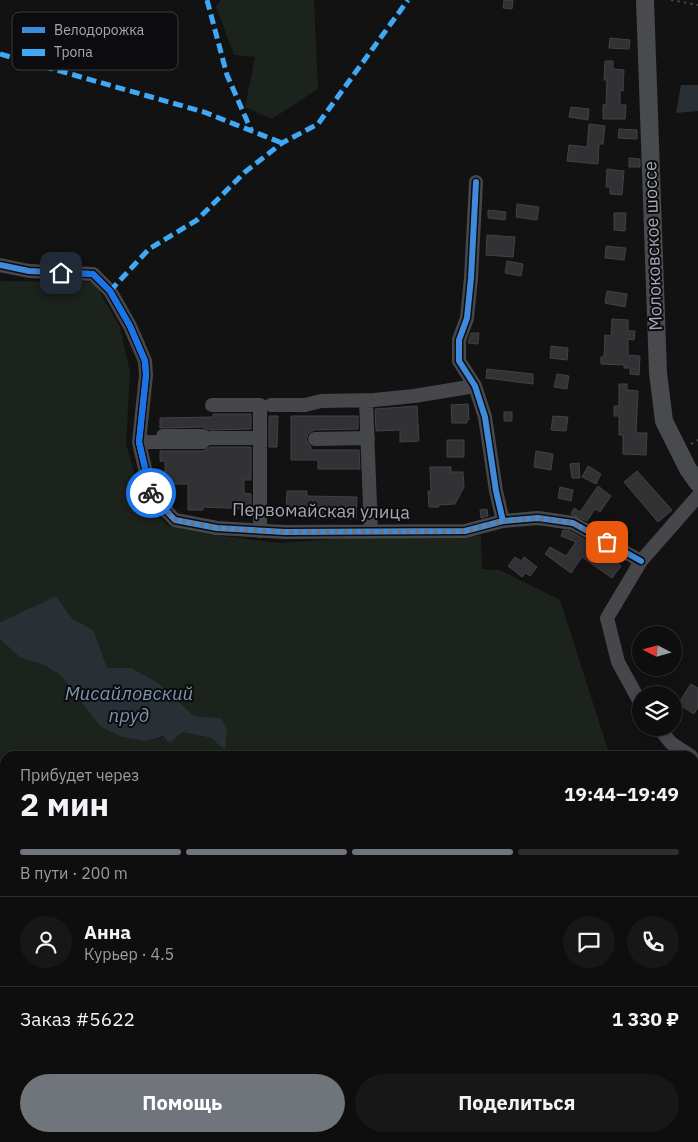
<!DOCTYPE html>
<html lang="ru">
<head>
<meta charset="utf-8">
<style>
  body { margin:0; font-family:"IBM Plex Sans",sans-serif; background:#171717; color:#f1f3f6; height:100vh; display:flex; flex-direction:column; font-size:19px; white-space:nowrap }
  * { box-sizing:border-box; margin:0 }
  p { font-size:16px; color:#9b9c9e }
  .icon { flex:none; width:28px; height:28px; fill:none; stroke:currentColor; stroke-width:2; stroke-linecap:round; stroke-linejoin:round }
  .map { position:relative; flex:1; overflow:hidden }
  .sheet { position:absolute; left:0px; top:751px; width:699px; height:391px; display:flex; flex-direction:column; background:#0e0e0e; border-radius:15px 15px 0 0; box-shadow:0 2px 8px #0003,0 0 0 1px #2e2e2e }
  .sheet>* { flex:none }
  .needle { width:32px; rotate:276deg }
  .buttons { position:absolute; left:632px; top:626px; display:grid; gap:10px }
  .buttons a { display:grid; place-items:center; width:50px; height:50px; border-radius:50%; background:#0e0e0e; box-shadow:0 2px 8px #0003,0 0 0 1px #2e2e2e; font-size:25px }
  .pin { position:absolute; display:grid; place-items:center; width:42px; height:42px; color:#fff; margin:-21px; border-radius:10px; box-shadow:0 2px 8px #0006 }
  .courier { position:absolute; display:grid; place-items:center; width:50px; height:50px; margin:-25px; border:4px solid #1a73e8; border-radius:50%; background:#fff; color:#222; box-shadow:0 1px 6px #0007 }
  .summary em { font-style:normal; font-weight:700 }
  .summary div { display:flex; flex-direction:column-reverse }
  .summary { display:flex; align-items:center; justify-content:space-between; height:85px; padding:0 20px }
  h1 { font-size:32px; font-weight:700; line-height:38px }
  .bar { display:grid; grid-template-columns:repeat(4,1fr); gap:8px 5px; align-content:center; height:60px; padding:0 20px }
  .bar i { height:6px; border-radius:4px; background:#2e2e2e }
  .bar .selected { background:#70747b }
  .bar p { grid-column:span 4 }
  .line { display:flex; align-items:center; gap:12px; padding:0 20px; border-top:1px solid #2e2e2e }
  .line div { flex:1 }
  .round { display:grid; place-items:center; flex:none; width:52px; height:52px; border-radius:26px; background:#171717 }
  .primary-button { display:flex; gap:10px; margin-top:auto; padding:10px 20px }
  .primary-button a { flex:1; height:58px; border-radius:30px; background:#70747b; color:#fff; font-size:20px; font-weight:700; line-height:58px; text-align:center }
  .primary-button a+a { background:#171717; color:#f1f3f6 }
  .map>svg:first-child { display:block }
  .green { fill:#1c221c }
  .water { fill:#282f35 }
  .building { fill:#323235; stroke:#414246 }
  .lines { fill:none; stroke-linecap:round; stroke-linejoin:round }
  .path { stroke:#48494c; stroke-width:2; stroke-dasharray:2.5 4; stroke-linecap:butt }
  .minor { stroke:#46474b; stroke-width:14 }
  .major { stroke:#484a4d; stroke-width:18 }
  .quiet { stroke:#3fa9f5; stroke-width:5; stroke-dasharray:10 5; stroke-linecap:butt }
  .cycleway-casing { stroke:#0c0c0e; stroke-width:9 }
  .cycleway { stroke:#408adc; stroke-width:6 }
  .done { stroke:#70747b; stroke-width:5; stroke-dasharray:0 9 }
  .route { stroke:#1a73e8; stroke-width:6 }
  .labels { text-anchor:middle; stroke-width:4; stroke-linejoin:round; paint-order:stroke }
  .street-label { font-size:18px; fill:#a3a8b3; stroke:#0c0c0e }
  .water-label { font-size:19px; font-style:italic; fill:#7a96ae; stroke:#0c0c0e }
  .key { fill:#0c0c0e; stroke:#393b40; stroke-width:1 }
  .key-label { font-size:14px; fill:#a3a8b3 }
</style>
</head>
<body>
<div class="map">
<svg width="698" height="1142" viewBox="0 0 698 1142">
  <rect width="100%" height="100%" fill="#121212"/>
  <path class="green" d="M221,0H314L318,89L272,119L245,107L255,57L234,55L216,7Z
    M0,281L94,282L120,327L130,372L126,444L141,496L167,525L208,534L280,543L374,536H481L482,569L500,570L560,600L610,756H5V1138H322L320,1142H0V639L19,657L46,666L61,676L100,726L147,741L182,732L211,738L224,749L221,718L194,716L160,684L132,668L107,669L94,631L72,618L56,596L0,622Z
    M694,813L698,816V1016L694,1021Z"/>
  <path class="water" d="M681,85H698V111L676,113Z
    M56,596L72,618L94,631L107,668H132L160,684L194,716L221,718L227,729L225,750L211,738L182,732L170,743L163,736L147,741L122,737L100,726L61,676L46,666L19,657L0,639V622Z"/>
  <path class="building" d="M504,0H513L512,9L503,8Z
    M610,38L630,40L629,49L609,48Z
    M605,61H613V69L624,70L623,91L620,90V105H626L625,119H603V105H606L607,80H604Z
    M571,107L589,109L588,120L569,117Z
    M589,124L605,126L603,144H599L598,164L567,161L569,145L587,147Z
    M619,129L637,130V139L618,138Z
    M629,158L640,159V167H629Z
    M607,169L624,171L622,195L610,194V187H606Z
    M517,204L539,207L537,220L516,217Z
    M488,210L506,212L505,220L488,218Z
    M614,213H626L625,231L614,230Z
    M487,235L515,237L513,257L486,255Z
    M606,246L626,248L624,260L605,258Z
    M507,261L523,264L521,276L505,273Z
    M607,291L627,294L625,307L605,303Z
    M612,319L628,320V331H635L634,340L628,339V355L640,356L639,375L630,374V368H624V365L601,364V357H604L605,335L611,336Z
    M471,333H479L478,344L468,343Z
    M551,346L568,348L567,360L550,358Z
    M487,369L533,374V384L486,378Z
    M557,374L569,376L567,389L554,387Z
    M619,384H627V390L638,391L636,433H647L646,455L623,454V435H619V416H614V406H619Z
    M468,404L469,420H467V423H452L451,405Z
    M417,406L419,441L400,442V430L376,431L375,409Z
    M504,412H512V421H504Z
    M213,414H251V429L209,430L203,427L160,428V418L213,417Z
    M269,416H278L277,447H269Z
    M291,416H358V429L314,430L308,434L306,440L311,447V450H359L360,469H318V460H291Z
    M553,416L568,417L566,431L551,430Z
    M447,440H464V457H447Z
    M210,447H251V480H244V493L251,494V509L203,507V510H188V484H165V461H160V451H203Z
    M536,451L553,454L551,470L534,467Z
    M579,463L580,478H572L570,464Z
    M588,466L601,474L596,484L582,477Z
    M430,467H451V472H463L464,487L455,504L438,505L439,507H429L428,491H431Z
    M637,471L672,510L658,522L624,482Z
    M598,486L611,496L600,512L595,509L587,521L571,514L574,508L580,512Z
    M560,487L573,490L571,501L558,498Z
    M287,491H307V496L357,497L356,519L317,518V512L286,511Z
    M487,509L488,516L481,518L480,510Z
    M563,530L570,531L608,553L606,555L621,566L612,578L582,557L571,573L545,554L550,547L566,556L576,542L561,536Z
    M515,557L521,561L524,557L537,567L530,576L526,573L522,577L508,566Z
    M691,684L698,688V707L694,714L678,704Z"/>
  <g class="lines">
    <path class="path" d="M671,0L698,5
      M691,444L698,440"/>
    <path class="minor" d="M476,182L471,278L467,318L459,340V361L475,386L485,417L496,491L503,521
      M0,265L29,271L93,274L110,291L130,326L145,361L146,375L139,442L151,495L175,520L217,528L285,532L465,531L503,521L538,518L573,523L641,561
      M366,401L371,532
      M212,405H260V531
      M271,405H305L321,401L374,400L414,396L475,386
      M211,438H260
      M315,439L368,438
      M139,442H203V436H163V442
      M641,704L618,662L607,618L641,561L698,496
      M659,728L671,743L691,756
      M694,1038L698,1033
      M328,1142L332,1138"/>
    <path class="major" d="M645,0L658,373L664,421L688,469L698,483"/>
    <path class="quiet" d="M207,0L227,75L251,130
      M0,54L204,112L282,143
      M110,291L149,249L197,220L245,172L282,143L318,124L408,0"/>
    <g class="cycleway-casing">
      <path id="cycleway" d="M476,182L471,278L467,318L459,340V361L475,386L485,417L496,491L503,521
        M0,265L29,271L93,274L110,291L130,326L145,361L146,375L139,442L151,495L175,520L217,528L285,532L465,531L503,521L538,518L573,523L641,561"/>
    </g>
    <use href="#cycleway" class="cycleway"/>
  </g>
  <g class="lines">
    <path class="done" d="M151,493L176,520L217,528L285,532L465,531L503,521L538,518L573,523L607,542"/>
    <path class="route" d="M61,273L93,274L110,291L130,326L145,361L146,375L139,442L151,493"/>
  </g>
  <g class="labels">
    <g class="street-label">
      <text transform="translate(653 246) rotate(-92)" y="6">Молоковское шоссе</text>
      <text transform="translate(321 511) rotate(1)" y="6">Первомайская улица</text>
    </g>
    <g class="water-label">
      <text x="129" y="700">Мисайловский<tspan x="129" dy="22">пруд</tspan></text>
    </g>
  </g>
  <rect x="12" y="12" width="166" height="58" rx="8" class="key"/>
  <rect x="22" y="27" width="23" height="6" fill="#408adc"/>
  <rect x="22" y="49" width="23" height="7" fill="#3fa9f5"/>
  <g class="key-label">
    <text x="54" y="35">Велодорожка</text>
    <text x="54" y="57">Тропа</text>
  </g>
</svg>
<div class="buttons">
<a><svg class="needle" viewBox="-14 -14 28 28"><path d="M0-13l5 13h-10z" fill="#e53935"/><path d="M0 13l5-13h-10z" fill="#9b9c9e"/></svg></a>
<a><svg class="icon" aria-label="layers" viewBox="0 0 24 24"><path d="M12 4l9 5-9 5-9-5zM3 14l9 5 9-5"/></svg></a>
</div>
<div class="pin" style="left:607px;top:542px;background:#ea580c"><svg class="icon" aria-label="bag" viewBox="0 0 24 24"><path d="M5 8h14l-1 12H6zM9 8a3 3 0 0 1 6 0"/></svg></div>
<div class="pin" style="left:61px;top:273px;background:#1f2937"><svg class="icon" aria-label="home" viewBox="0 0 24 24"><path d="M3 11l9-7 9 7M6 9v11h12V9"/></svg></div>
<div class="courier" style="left:151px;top:493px"><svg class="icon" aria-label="bike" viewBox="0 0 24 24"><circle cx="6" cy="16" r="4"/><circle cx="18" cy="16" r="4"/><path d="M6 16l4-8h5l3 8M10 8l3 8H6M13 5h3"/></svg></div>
<section class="sheet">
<div class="summary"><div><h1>2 мин</h1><p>Прибудет через</p></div><em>19:44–19:49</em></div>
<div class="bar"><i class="selected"></i><i class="selected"></i><i class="selected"></i><i></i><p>В пути · 200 m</p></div>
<div class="line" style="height:90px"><a class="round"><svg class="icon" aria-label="person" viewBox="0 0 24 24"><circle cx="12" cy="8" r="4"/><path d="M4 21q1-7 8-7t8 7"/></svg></a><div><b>Анна</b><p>Курьер · 4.5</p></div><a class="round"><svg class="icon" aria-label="chat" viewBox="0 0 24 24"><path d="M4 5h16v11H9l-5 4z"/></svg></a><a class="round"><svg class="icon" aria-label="phone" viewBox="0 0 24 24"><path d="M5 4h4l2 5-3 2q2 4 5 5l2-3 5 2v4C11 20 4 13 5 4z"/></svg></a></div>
<div class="line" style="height:65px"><div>Заказ #5622</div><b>1 330 ₽</b></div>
<div class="primary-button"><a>Помощь</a><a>Поделиться</a></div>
</section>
</div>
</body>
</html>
